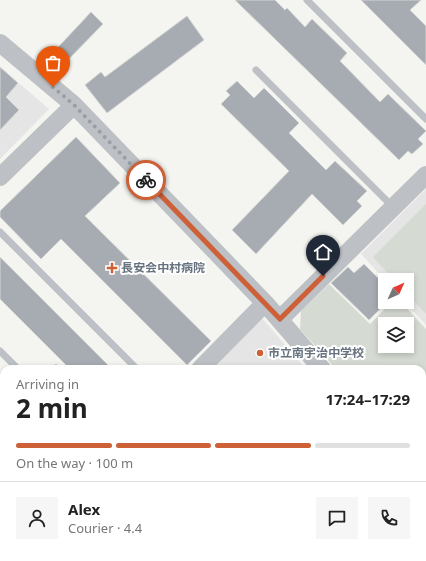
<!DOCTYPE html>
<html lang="en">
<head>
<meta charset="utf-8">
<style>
  body { margin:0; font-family:"Noto Sans","Noto Sans JP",sans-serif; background:#f6f6f6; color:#222; height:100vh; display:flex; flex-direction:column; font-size:15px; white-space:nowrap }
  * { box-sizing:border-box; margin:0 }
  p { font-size:13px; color:#767676 }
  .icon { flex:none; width:22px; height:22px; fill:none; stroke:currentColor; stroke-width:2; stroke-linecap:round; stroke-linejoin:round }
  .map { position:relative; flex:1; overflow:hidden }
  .sheet { position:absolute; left:0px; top:365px; width:426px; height:196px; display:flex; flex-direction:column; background:#fff; border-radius:12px 12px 0 0; box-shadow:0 2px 6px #0003 }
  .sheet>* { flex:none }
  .needle { width:26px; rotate:45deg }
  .buttons { position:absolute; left:378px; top:273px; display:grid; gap:8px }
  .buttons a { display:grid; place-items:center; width:36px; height:36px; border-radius:0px; background:#fff; box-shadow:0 2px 6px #0003; font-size:20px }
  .pin { position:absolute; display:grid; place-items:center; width:34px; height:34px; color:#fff; margin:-41px -17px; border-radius:50% 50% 50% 0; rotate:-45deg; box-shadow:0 0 4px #0007 }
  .pin .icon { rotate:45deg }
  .courier { position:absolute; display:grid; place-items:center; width:40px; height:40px; margin:-20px; border:3px solid #cd6037; border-radius:50%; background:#fff; color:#222; box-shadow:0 1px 5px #0007 }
  .headline em { font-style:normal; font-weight:700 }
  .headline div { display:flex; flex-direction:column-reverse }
  .headline { display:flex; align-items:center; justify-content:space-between; height:68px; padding:0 16px }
  h1 { font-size:26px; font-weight:700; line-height:30px }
  .bar { display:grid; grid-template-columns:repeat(4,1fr); gap:6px 4px; align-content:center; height:48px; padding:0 16px }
  .bar i { height:5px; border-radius:3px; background:#e0e0e0 }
  .bar .current { background:#cd6037 }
  .bar p { grid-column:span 4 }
  .line { display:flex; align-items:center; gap:10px; padding:0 16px; border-top:1px solid #e0e0e0 }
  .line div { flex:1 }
  .round { display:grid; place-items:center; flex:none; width:42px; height:42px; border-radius:0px; background:#f6f6f6 }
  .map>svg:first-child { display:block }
  .built { fill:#e4e5e4 }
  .green { fill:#d5dad2; fill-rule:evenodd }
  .building { fill:#a6acb2; stroke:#d5d5d3 }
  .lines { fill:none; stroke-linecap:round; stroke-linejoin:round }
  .service { stroke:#bdc0c4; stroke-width:7 }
  .tertiary { stroke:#bdc0c4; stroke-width:18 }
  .done { stroke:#98a0a6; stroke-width:4; stroke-dasharray:0 7.2 }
  .route { stroke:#cd6037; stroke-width:5 }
  .poi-dot { fill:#cd6037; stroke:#fff; stroke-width:1.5 }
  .labels { text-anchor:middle; stroke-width:4; stroke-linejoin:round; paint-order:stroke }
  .poi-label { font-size:12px; font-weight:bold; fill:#66727e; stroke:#fff; text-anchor:start }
</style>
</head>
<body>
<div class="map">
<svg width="426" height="561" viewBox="0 0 426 561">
  <rect width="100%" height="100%" fill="#f4f4f0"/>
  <path class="built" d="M0,67L49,109L0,159Z
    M426,189V325L405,302H407V280H385L361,254Z
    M262,318L306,369H213Z
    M422,499L426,503V561H26L30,557H422Z"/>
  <path class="green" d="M426,204V314L407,294V280H394L373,257Z
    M329,284L370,324L392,302H401L426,329V411L422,415V369H336L300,329L301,311ZM385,324H407V346H385Z
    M30,557H215L219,561H26Z"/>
  <path class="building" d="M235,0H275L285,10L287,8L305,27L312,19L347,53L340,61L380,102L388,94L426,131L418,139L423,144L412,154L408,151L399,160Z
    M361,0H421L410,10L426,26V65Z
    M91,12L103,24L60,68L48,58Z
    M187,16L204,40L107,113L85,85L101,72L105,77Z
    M0,67L18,83L6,97L19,110L0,130Z
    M237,81L254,98L264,88L299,123L289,133L326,170L335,161L367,191L357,201L362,206L343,225L312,194L256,254L232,230L289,171L221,104L230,95L226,91Z
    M76,137L120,183L85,216L211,341L187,365L61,239L41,259L0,217V211Z
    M0,257L112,369H70L0,299Z
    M364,264L385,285V289L378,297L385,304L369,320L331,283L348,267L354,273Z"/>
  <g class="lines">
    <path class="service" d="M307,0L426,119
      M256,70L393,207
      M0,232L137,369
      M0,351L18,369
      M55,369L56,368
      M0,466L4,470"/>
    <path class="tertiary" d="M0,43L74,105L265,303L322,369
      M0,177L74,105
      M280,319L426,175
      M200,369L265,303
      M422,479L426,483
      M13,561L17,557"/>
  </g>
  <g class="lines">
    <path class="done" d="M53,87L74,105L146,180"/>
    <path class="route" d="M146,180L280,319L323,276"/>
  </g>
  <g class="poi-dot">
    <path d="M110 262h4v4h4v4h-4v4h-4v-4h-4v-4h4z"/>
    <circle cx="260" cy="353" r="4"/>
  </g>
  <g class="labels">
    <g class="poi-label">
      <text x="121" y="272">長安会中村病院</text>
      <text x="268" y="357">市立南宇治中学校</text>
    </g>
  </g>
</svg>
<div class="buttons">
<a><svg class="needle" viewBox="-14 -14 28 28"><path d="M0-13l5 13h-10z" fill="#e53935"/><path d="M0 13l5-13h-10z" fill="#767676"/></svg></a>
<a><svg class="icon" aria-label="layers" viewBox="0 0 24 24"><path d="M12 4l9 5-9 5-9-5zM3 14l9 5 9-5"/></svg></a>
</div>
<div class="pin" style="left:53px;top:87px;background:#ea580c"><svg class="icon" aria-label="bag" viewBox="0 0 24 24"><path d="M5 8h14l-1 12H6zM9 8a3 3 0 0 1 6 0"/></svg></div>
<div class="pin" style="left:323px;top:276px;background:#1f2937"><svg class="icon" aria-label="home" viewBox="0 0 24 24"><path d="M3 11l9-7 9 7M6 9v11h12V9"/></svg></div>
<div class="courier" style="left:146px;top:180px"><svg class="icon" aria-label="bike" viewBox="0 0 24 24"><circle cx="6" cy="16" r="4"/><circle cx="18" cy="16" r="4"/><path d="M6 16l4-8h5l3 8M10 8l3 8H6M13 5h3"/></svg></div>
<section class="sheet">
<div class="headline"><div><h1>2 min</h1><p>Arriving in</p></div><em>17:24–17:29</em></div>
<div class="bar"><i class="current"></i><i class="current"></i><i class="current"></i><i></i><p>On the way · 100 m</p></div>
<div class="line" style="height:72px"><a class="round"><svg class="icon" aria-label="person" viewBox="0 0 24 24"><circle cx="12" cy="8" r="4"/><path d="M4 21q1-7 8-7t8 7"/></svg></a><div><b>Alex</b><p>Courier · 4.4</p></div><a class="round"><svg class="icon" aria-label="chat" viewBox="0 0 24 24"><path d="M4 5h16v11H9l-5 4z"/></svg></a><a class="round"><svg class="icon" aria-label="phone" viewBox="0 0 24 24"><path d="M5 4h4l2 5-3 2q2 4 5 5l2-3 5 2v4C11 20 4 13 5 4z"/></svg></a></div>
</section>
</div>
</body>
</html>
